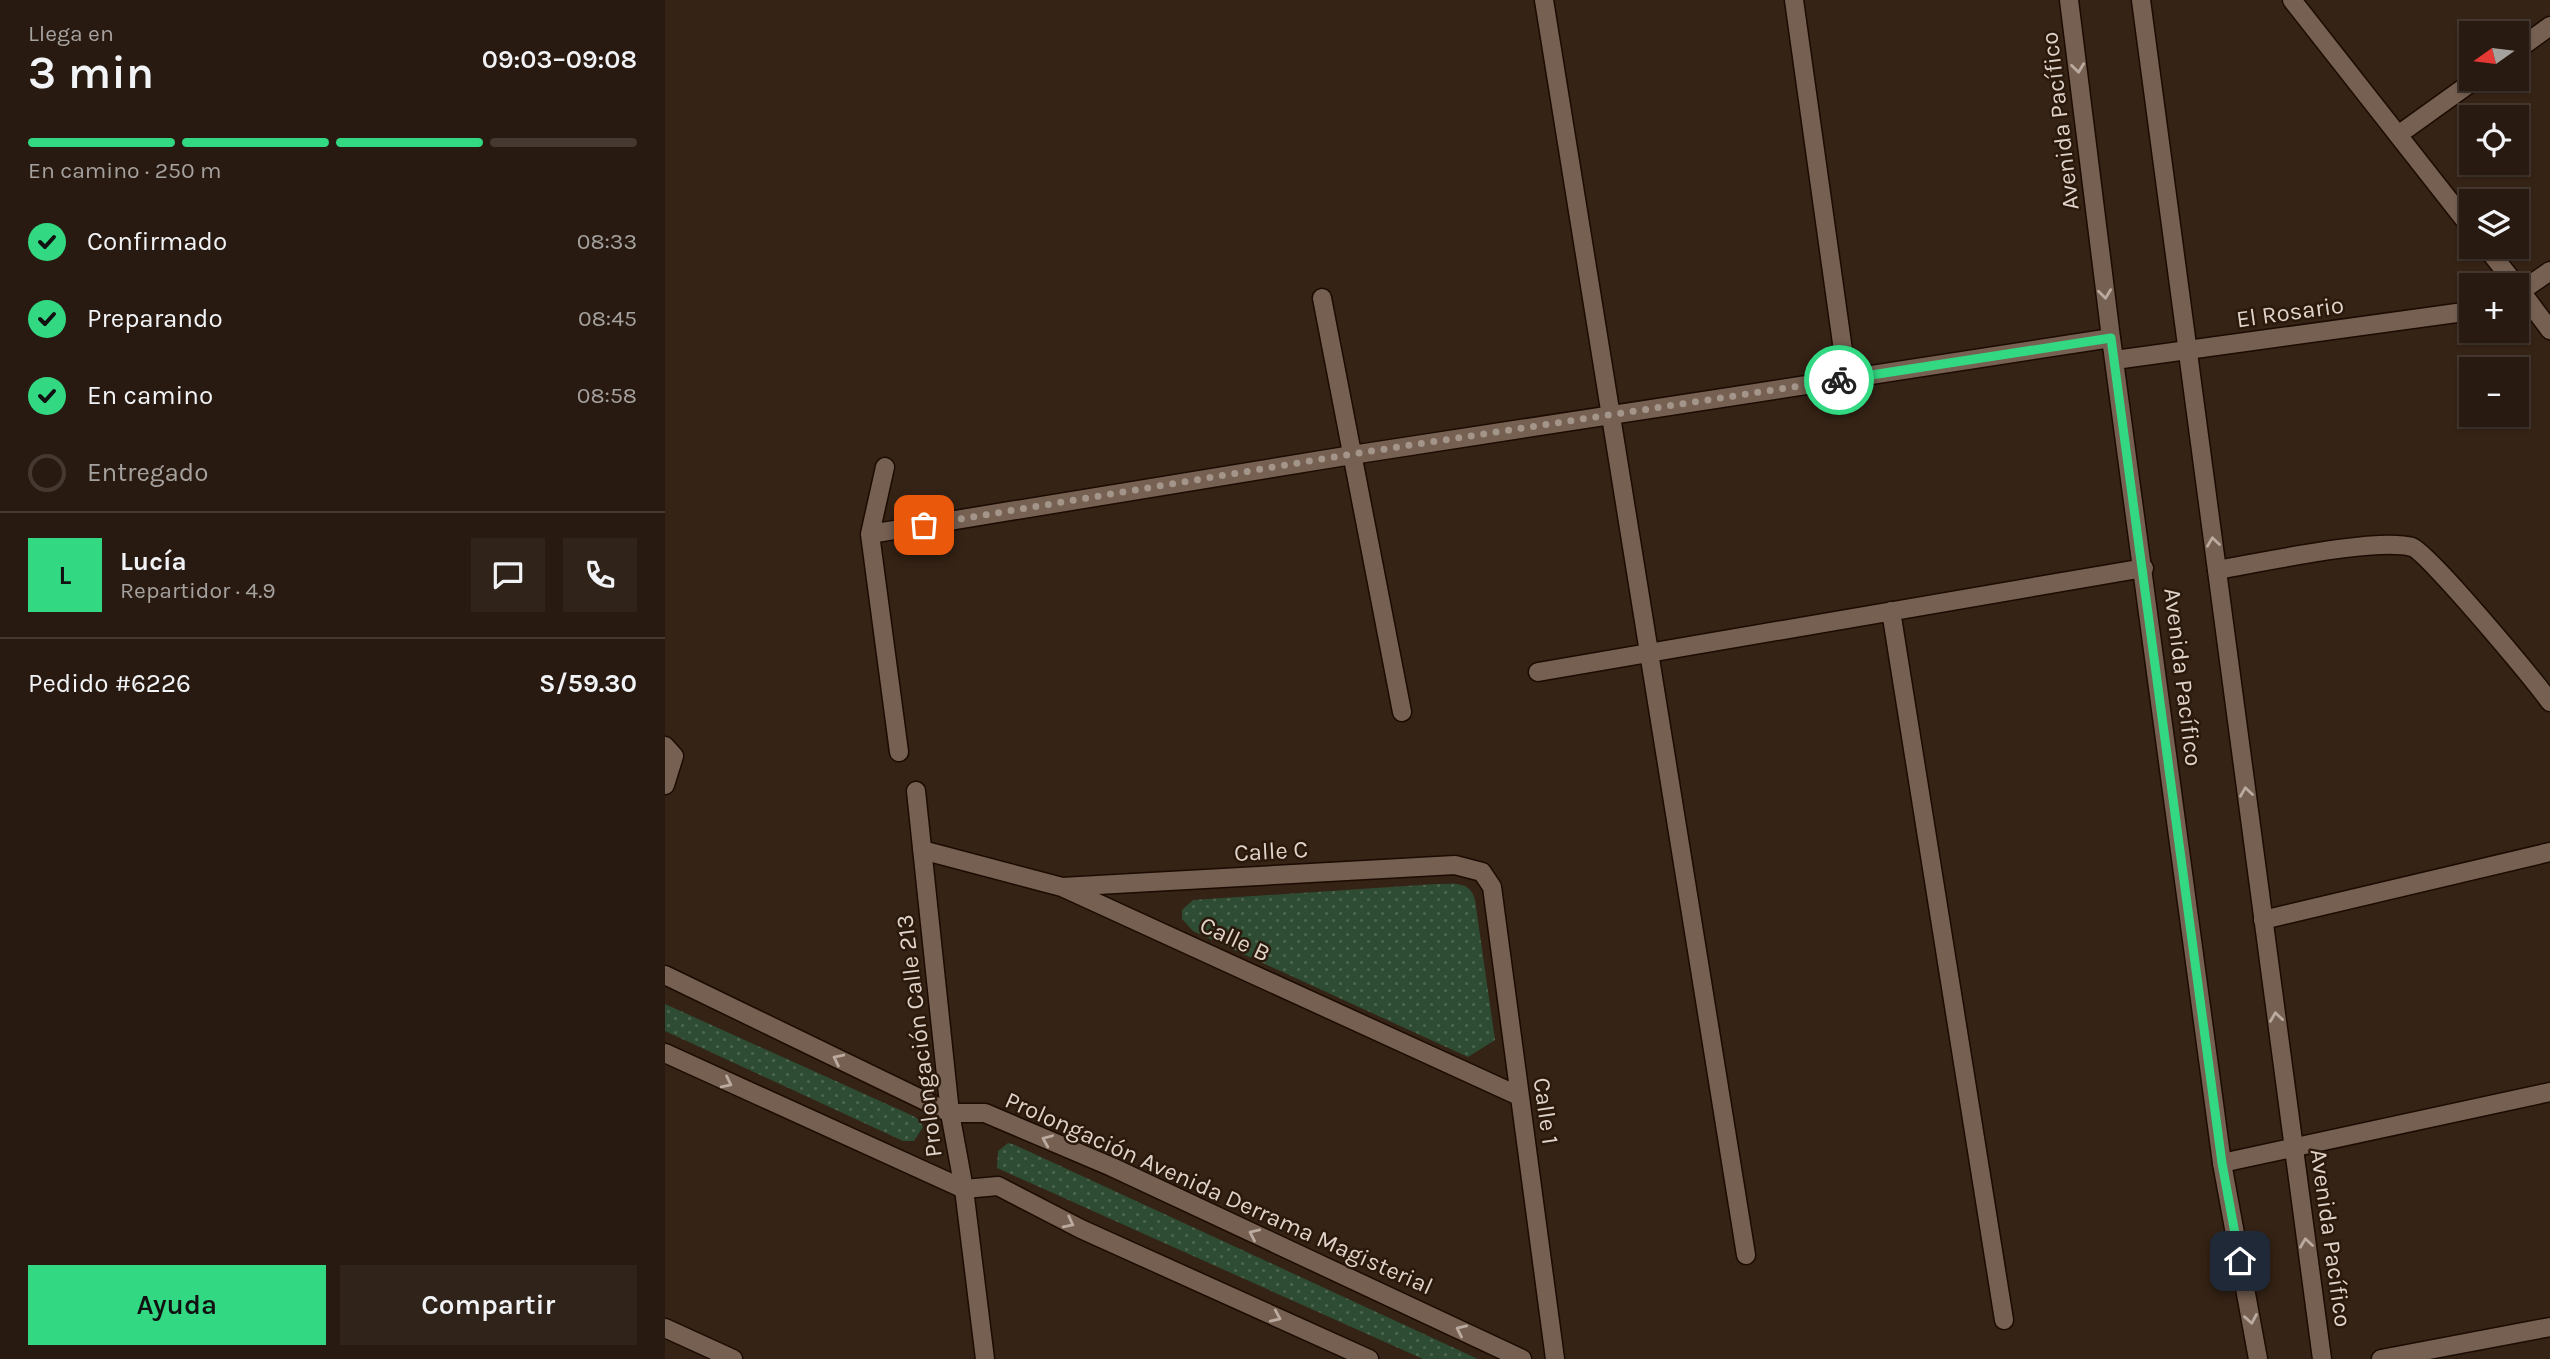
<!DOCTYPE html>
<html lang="es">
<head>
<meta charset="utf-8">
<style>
  body { margin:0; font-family:Karla,sans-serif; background:#302319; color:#f1f3f6; height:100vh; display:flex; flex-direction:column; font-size:26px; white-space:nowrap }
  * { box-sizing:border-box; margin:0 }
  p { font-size:23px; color:#a5a19f }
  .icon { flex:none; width:38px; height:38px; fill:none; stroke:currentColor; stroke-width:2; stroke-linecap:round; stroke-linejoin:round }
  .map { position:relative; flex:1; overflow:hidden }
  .sheet { display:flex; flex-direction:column; background:#281a10; width:665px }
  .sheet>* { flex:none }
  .needle { width:46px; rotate:256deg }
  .tools { position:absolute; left:1794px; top:21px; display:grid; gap:14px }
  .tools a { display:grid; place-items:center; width:70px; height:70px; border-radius:0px; background:#281a10; box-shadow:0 2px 5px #0004,0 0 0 2px #443830; font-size:35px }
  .pin { position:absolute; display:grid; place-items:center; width:60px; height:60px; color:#fff; margin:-30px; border-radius:14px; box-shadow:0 4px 10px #0006 }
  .courier { position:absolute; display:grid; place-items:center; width:70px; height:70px; margin:-35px; border:5px solid #33d882; border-radius:50%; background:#fff; color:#222; box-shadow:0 2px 9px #0007 }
  .overview em { font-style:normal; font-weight:600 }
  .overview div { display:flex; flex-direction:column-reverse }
  .overview { display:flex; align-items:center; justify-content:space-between; height:119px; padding:0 28px }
  h1 { font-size:46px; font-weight:600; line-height:52px }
  .bar { display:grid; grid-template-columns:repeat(4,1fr); gap:10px 7px; align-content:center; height:84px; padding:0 28px }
  .bar i { height:9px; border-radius:5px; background:#443830 }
  .bar .on { background:#33d882 }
  .bar p { grid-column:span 4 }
  .line { display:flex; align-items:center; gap:18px; padding:0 28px; border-top:2px solid #443830 }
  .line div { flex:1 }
  .round { display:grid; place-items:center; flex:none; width:74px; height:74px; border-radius:0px; background:#302319 }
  ol { padding:0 28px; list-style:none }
  li { display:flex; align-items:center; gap:21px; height:77px }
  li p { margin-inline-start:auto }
  li .icon { padding:7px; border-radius:50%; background:#33d882; color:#111; stroke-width:4 }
  li:last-child { color:#a5a19f }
  li i { width:38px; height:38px; border:4px solid #443830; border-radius:50% }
  .cta { display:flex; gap:14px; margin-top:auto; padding:14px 28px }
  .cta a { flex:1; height:80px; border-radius:0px; background:#33d882; color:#111; font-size:28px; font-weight:600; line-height:80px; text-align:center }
  .cta a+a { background:#302319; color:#f1f3f6 }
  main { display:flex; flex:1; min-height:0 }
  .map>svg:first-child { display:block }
  .green { fill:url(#green-dots) }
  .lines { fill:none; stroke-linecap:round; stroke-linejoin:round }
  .minor-casing { stroke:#1c0b02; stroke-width:21 }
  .tertiary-casing { stroke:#1c0b02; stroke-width:21 }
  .minor { stroke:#766051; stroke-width:18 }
  .tertiary { stroke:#766051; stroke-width:18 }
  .oneway { stroke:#baaa9f }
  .done { stroke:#a3958a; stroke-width:7; stroke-dasharray:0 12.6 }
  .route { stroke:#33d882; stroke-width:9 }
  .labels { text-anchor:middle; stroke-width:5; stroke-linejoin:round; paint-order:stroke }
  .street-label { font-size:24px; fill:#ded2c9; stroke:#2b190c }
</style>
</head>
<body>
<main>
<section class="sheet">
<div class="overview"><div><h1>3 min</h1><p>Llega en</p></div><em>09:03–09:08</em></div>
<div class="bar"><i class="on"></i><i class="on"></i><i class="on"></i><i></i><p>En camino · 250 m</p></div>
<ol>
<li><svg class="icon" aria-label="check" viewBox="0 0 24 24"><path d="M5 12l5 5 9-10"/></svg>Confirmado<p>08:33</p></li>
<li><svg class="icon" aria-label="check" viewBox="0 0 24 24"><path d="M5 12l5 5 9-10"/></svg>Preparando<p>08:45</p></li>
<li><svg class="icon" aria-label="check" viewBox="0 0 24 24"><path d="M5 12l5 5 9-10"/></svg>En camino<p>08:58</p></li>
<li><i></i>Entregado</li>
</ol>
<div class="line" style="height:126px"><b class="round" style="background:#33d882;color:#111">L</b><div><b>Lucía</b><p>Repartidor · 4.9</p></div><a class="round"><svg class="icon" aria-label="chat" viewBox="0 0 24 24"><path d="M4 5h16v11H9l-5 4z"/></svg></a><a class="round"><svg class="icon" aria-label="phone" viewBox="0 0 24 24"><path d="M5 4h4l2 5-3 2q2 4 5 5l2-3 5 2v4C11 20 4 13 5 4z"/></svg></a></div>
<div class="line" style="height:91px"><div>Pedido #6226</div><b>S/59.30</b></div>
<div class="cta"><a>Ayuda</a><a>Compartir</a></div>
</section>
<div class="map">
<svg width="1885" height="1359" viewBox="0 0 1885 1359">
  <defs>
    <pattern id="green-dots" width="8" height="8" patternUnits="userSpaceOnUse" patternTransform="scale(1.75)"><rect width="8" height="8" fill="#2d4c33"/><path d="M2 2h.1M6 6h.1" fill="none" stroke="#4b654f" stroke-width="1.8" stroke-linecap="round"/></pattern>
  </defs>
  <rect width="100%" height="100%" fill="#352315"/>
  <path class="green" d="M771,884C788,884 805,880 810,900L830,1040L803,1057L528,931L517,919V910L528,900Z
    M0,1004L246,1115L255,1120L258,1127L249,1141H238L0,1031Z
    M343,1143L350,1145L813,1359H758L332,1168L333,1151Z"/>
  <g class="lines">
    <g class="minor-casing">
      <path id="minor" d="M879,0L1081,1255
        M1129,0L1182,379
        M1627,0L1806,228
        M1852,50L1885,26
        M1733,135L1811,79
        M1821,247L1851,285
        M1852,286L1885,330
        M1852,294L1885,271
        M657,298L737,712
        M1450,360L1806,311
        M220,467L205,534L234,752
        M205,534L687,455L1446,338
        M1552,570C1594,563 1712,537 1747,547C1763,552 1869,680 1885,702
        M1226,611L1339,1320
        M873,672L1479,568
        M0,746L9,756L0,785
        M251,791L285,1113L299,1189L320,1359
        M257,850L397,887L854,1096
        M397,887L790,865L817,872L827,887L890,1359
        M1598,920L1885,852
        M1557,1163L1885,1092
        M0,1328L68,1359
        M1716,1359L1885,1327"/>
    </g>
    <g class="tertiary-casing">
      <path id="tertiary" d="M1404,0L1446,338L1557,1163L1593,1359
        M1476,0L1657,1359
        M0,975L285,1113H320L447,1167L857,1359
        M0,1053L299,1189L333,1186L416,1229L704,1359"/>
    </g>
    <use href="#minor" class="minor"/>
    <use href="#tertiary" class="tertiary"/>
  </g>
  <defs><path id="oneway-chevron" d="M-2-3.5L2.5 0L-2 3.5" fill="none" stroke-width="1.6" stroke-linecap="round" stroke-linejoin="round" transform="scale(1.75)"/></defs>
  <g class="oneway">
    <use href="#oneway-chevron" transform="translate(1413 68) rotate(83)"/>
    <use href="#oneway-chevron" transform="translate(1440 294) rotate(83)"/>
    <use href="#oneway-chevron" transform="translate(1548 542) rotate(-98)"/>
    <use href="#oneway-chevron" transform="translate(1581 792) rotate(-98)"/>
    <use href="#oneway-chevron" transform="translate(1611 1017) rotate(-98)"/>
    <use href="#oneway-chevron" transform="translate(173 1059) rotate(-154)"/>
    <use href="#oneway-chevron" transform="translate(62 1083) rotate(26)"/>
    <use href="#oneway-chevron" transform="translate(382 1140) rotate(-157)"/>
    <use href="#oneway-chevron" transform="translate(404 1223) rotate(27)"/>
    <use href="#oneway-chevron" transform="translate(589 1234) rotate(-155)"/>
    <use href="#oneway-chevron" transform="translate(1641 1243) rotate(-98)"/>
    <use href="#oneway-chevron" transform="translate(611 1317) rotate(24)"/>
    <use href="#oneway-chevron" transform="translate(1586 1319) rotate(80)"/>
    <use href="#oneway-chevron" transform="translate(796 1330) rotate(-155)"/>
  </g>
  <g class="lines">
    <path class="done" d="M259,525L687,454L1174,380"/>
    <path class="route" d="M1174,380L1446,338L1557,1163L1575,1261"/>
  </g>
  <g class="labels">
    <g class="street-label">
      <text transform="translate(1395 121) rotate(-97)" y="8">Avenida Pacífico</text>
      <text transform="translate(1625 312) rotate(-8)" y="8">El Rosario</text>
      <text transform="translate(1518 677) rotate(83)" y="8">Avenida Pacífico</text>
      <text transform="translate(606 851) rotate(-3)" y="8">Calle C</text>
      <text transform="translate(570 939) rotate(25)" y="8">Calle B</text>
      <text transform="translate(254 1036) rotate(-97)" y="8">Prolongación Calle 213</text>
      <text transform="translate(881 1111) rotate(82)" y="8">Calle 1</text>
      <text transform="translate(554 1193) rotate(24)" y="8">Prolongación Avenida Derrama Magisterial</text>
      <text transform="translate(1666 1238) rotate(82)" y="8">Avenida Pacífico</text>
    </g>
  </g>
</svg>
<div class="tools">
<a><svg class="needle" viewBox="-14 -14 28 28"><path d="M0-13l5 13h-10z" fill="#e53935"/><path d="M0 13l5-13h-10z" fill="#a5a19f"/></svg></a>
<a><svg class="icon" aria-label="locate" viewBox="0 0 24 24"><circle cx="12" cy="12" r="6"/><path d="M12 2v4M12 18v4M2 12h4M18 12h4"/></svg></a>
<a><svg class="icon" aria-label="layers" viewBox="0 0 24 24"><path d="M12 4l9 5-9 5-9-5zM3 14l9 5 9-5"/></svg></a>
<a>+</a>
<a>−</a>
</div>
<div class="pin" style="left:259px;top:525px;background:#ea580c"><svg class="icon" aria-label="bag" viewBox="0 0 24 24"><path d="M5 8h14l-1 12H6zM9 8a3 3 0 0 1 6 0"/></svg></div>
<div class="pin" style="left:1575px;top:1261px;background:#1f2937"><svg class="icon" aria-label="home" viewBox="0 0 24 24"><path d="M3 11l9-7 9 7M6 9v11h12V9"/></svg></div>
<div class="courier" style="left:1174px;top:380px"><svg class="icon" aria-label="bike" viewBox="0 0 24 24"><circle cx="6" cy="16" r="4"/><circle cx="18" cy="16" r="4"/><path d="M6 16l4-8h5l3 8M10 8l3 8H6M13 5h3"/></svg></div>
</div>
</main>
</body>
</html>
